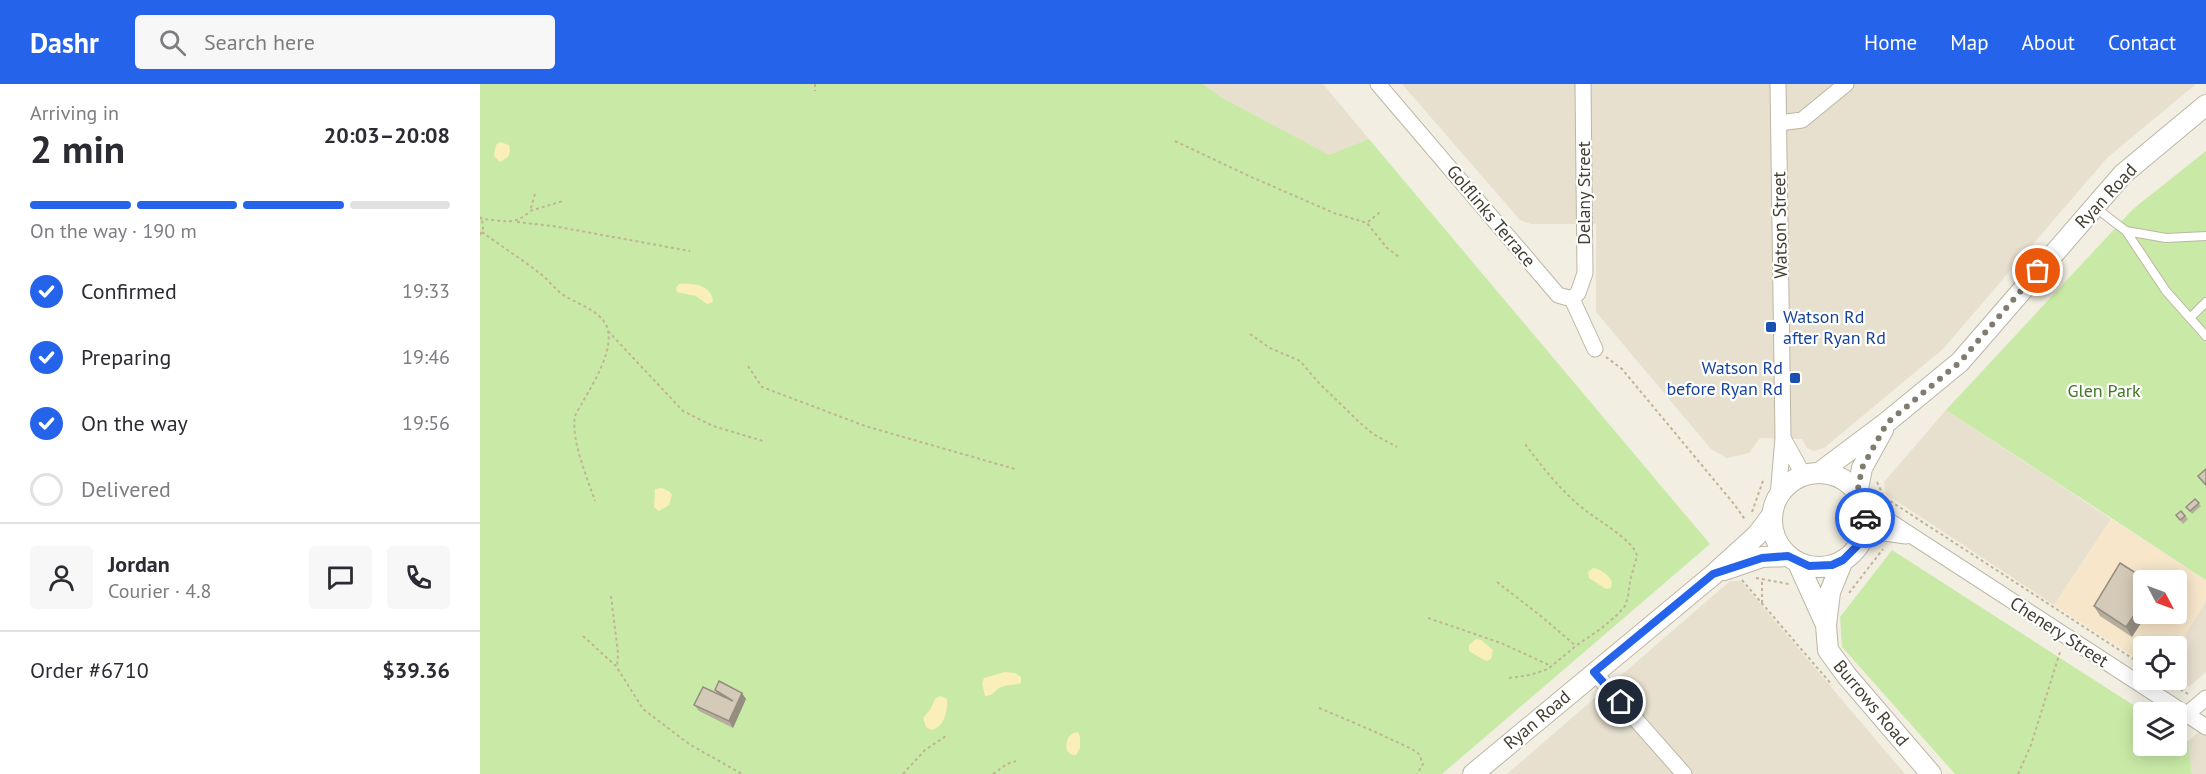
<!DOCTYPE html>
<html lang="en">
<head>
<meta charset="utf-8">
<style>
  body { margin:0; font-family:"PT Sans",sans-serif; background:#f7f7f7; color:#2b2b33; height:100vh; display:flex; flex-direction:column; font-size:22px; white-space:nowrap }
  * { box-sizing:border-box; margin:0 }
  p { font-size:20px; color:#7c7c81 }
  .icon { flex:none; width:33px; height:33px; fill:none; stroke:currentColor; stroke-width:2; stroke-linecap:round; stroke-linejoin:round }
  .map { position:relative; flex:1; overflow:hidden }
  .details { display:flex; flex-direction:column; background:#fff; width:480px }
  .details>* { flex:none }
  .needle { width:39px; rotate:131deg }
  .controls { position:absolute; left:1653px; top:486px; display:grid; gap:12px }
  .controls a { display:grid; place-items:center; width:54px; height:54px; border-radius:6px; background:#fff; box-shadow:0 3px 15px #0003; font-size:30px }
  .pin { position:absolute; display:grid; place-items:center; width:51px; height:51px; color:#fff; margin:-26px; border:3px solid #fff; border-radius:50%; box-shadow:0 2px 6px #0007 }
  .courier { position:absolute; display:grid; place-items:center; width:60px; height:60px; margin:-30px; border:4px solid #2563eb; border-radius:50%; background:#fff; color:#222; box-shadow:0 2px 8px #0007 }
  .overview em { font-style:normal; font-weight:700 }
  .overview div { display:flex; flex-direction:column-reverse }
  .overview { display:flex; align-items:center; justify-content:space-between; height:102px; padding:0 30px }
  h1 { font-size:39px; font-weight:700; line-height:45px }
  .bar { display:grid; grid-template-columns:repeat(4,1fr); gap:9px 6px; align-content:center; height:72px; padding:0 30px }
  .bar i { height:8px; border-radius:4px; background:#e1e1e2 }
  .bar .selected { background:#2563eb }
  .bar p { grid-column:span 4 }
  .line { display:flex; align-items:center; gap:15px; padding:0 30px; border-top:2px solid #e1e1e2 }
  .line div { flex:1 }
  .round { display:grid; place-items:center; flex:none; width:63px; height:63px; border-radius:6px; background:#f7f7f7 }
  ol { padding:0 30px; list-style:none }
  li { display:flex; align-items:center; gap:18px; height:66px }
  li p { margin-inline-start:auto }
  li .icon { padding:6px; border-radius:50%; background:#2563eb; color:#fff; stroke-width:4 }
  li:last-child { color:#7c7c81 }
  li i { width:33px; height:33px; border:3px solid #e1e1e2; border-radius:50% }
  header { display:flex; align-items:center; gap:36px; box-sizing:border-box; height:84px; padding:0 30px; background:#2563eb; color:#fff }
  header strong { font-size:28px }
  nav { display:flex; gap:33px; margin-inline-start:auto; font-size:21px }
  .search { width:420px; height:54px; background:#f7f7f7; display:flex; align-items:center; gap:15px; box-sizing:border-box; padding:0 21px; border-radius:6px; color:#7c7c81; font-size:22px }
  main { display:flex; flex:1; min-height:0 }
  .map>svg:first-child { display:block }
  .residential { fill:#e7e0cf }
  .commercial { fill:#f7e6ca; fill-rule:evenodd }
  .green { fill:#c9eaa7 }
  .sand { fill:#faefb9 }
  .lines { fill:none; stroke-linecap:round; stroke-linejoin:round }
  .service-casing { stroke:#beb6a4; stroke-width:10 }
  .minor-casing { stroke:#beb6a4; stroke-width:17 }
  .tertiary-casing { stroke:#beb6a4; stroke-width:22 }
  .path { stroke:#c1b394; stroke-width:2; stroke-dasharray:3 3; stroke-linecap:butt }
  .service { stroke:#fff; stroke-width:8 }
  .minor { stroke:#fff; stroke-width:15 }
  .tertiary { stroke:#fff; stroke-width:20 }
  .wall { fill:#b6ae9d }
  .shaded-wall { fill:#948d80 }
  .building { fill:#d4cab7; stroke:#948d80; stroke-width:1.5 }
  .done { stroke:#817c70; stroke-width:6; stroke-dasharray:0 10.8 }
  .route { stroke:#2563eb; stroke-width:8 }
  .transit-dot { fill:#1a4fb4; stroke:#fff; stroke-width:2 }
  .labels { text-anchor:middle; stroke-width:4.5; stroke-linejoin:round; paint-order:stroke }
  .street-label { font-size:18px; fill:#443e32; stroke:#fff }
  .transit-label { font-size:18px; fill:#164399; stroke:#fff; text-anchor:start }
  .park-label { font-size:18px; fill:#407823; stroke:#fff }
</style>
</head>
<body>
<header>
<strong>Dashr</strong>
<div class="search"><svg class="icon" aria-label="search" viewBox="0 0 24 24"><circle cx="10" cy="10" r="6"/><path d="M15 15l6 6"/></svg>Search here</div>
<nav><a>Home</a><a>Map</a><a>About</a><a>Contact</a></nav>
</header>
<main>
<section class="details">
<div class="overview"><div><h1>2 min</h1><p>Arriving in</p></div><em>20:03–20:08</em></div>
<div class="bar"><i class="selected"></i><i class="selected"></i><i class="selected"></i><i></i><p>On the way · 190 m</p></div>
<ol>
<li><svg class="icon" aria-label="check" viewBox="0 0 24 24"><path d="M5 12l5 5 9-10"/></svg>Confirmed<p>19:33</p></li>
<li><svg class="icon" aria-label="check" viewBox="0 0 24 24"><path d="M5 12l5 5 9-10"/></svg>Preparing<p>19:46</p></li>
<li><svg class="icon" aria-label="check" viewBox="0 0 24 24"><path d="M5 12l5 5 9-10"/></svg>On the way<p>19:56</p></li>
<li><i></i>Delivered</li>
</ol>
<div class="line" style="height:108px"><a class="round"><svg class="icon" aria-label="person" viewBox="0 0 24 24"><circle cx="12" cy="8" r="4"/><path d="M4 21q1-7 8-7t8 7"/></svg></a><div><b>Jordan</b><p>Courier · 4.8</p></div><a class="round"><svg class="icon" aria-label="chat" viewBox="0 0 24 24"><path d="M4 5h16v11H9l-5 4z"/></svg></a><a class="round"><svg class="icon" aria-label="phone" viewBox="0 0 24 24"><path d="M5 4h4l2 5-3 2q2 4 5 5l2-3 5 2v4C11 20 4 13 5 4z"/></svg></a></div>
<div class="line" style="height:78px"><div>Order #6710</div><b>$39.36</b></div>
</section>
<div class="map">
<svg width="1726" height="690" viewBox="0 0 1726 690">
  <rect width="100%" height="100%" fill="#f2eee2"/>
  <path class="residential" d="M723,0H843L889,55L849,72L741,13Z
    M922,0H1716L1627,74L1463,265L1344,364L1334,367L1327,364L1322,355L1280,354L1269,369L1247,374L1231,365L1116,228V140H1051L1040,136Z
    M1466,326L1631,435L1574,521L1406,410L1404,398Z
    M1250,497H1261L1425,690H1027Z
    M1726,517V588L1710,602L1703,603L1690,596H1696L1697,564Z
    M1726,642V690H1712L1708,657Z"/>
  <path class="commercial" d="M1631,435L1726,496V517L1697,564L1664,562L1663,578L1574,521ZM1664,496H1696V530H1664Z"/>
  <path class="green" d="M0,0H723L741,13L849,71L889,55L1230,460L962,690H0Z
    M1726,67V496L1466,326L1653,125Z
    M1412,466L1664,628V662H1696L1697,649L1708,657L1712,690H1475L1362,563L1360,533Z"/>
  <path class="sand" d="M20,58L29,61L30,67L28,73L20,78L14,72L16,61Z
    M199,200C214,199 232,201 233,218L227,220L216,212L197,208L196,204Z
    M182,404L190,408L192,411L189,421L179,427L174,423L175,405Z
    M1113,484C1120,485 1131,492 1132,499L1131,504L1126,505L1109,494L1108,488Z
    M996,555L1001,556L1013,566L1011,575L1006,577L989,567V561Z
    M525,588L535,589L541,593V599C534,602 525,600 519,604C513,608 513,612 505,612L502,599L504,594Z
    M460,612L467,615C468,627 464,644 451,646L446,643L443,634L450,626L455,615Z
    M598,648L600,652V664L596,671H592L587,667C585,658 588,649 598,648Z"/>
  <g class="lines">
    <g class="service-casing">
      <path id="service" d="M1616,124L1646,147L1686,154L1726,152
        M1646,147L1686,207L1726,252
        M1711,233L1726,218"/>
    </g>
    <g class="minor-casing">
      <path id="minor" d="M898,0L1078,211L1092,215L1115,265
        M1299,39L1322,36L1366,0
        M1092,215L1098,209L1105,189L1103,0
        M1303,354L1324,392
        M1298,413L1303,354L1298,0
        M1383,420L1726,643
        M1382,454L1404,449L1426,452
        M1114,588L1204,690
        M1707,630L1726,614"/>
    </g>
    <g class="tertiary-casing">
      <path id="tertiary" d="M1339,389L1407,338L1480,278L1643,90L1726,21
        M1292 436a47 47 0 1 1 94 0a47 47 0 1 1-94 0Z
        M1377,410L1382,384L1403,346
        M1363,476L1350,508L1346,541L1348,566L1367,592L1451,690
        M1318,479L1346,541
        M1244,486L1282,473L1308,472
        M993,690L1233,491L1277,451L1292,431"/>
    </g>
    <path class="path" d="M335,0V7
      M695,57L769,92L854,129L887,139L907,164L919,173
      M55,110L50,127L83,117
      M0,133L2,135C23,136 34,143 50,127
      M37,138L73,142L210,167
      M888,138L900,128
      M2,148C21,162 43,176 62,191C69,197 75,205 82,210C95,219 111,223 122,235C144,259 106,309 95,332C91,357 107,393 115,417
      M0,151L3,144L2,135
      M128,247L203,327L233,342L283,357
      M770,250L790,264L820,277L839,299L879,338L893,350L917,363
      M1126,273L1142,285L1254,420L1266,437
      M268,282L282,303L385,342L535,385
      M1397,398L1404,413L1664,582
      M1272,428L1284,394
      M1276,494L1309,500
      M1262,496L1352,601
      M1017,498L1062,533L1096,562
      M1369,509L1403,465
      M131,512L138,569L137,583
      M1282,519V495
      M948,534L1021,559L1071,582
      M103,552L136,582L163,625L209,660L262,690
      M1029,594L1050,591L1068,585L1097,561L1122,544L1139,529L1145,522L1148,513L1150,497L1157,472C1154,457 1122,439 1109,429C1083,410 1064,385 1045,360
      M1685,596L1708,610
      M839,624L891,646L932,665L939,670L943,680L937,690
      M423,690L445,666L466,652
      M513,690L527,680L536,677
      M1538,690L1551,661L1580,568"/>
    <use href="#service" class="service"/>
    <use href="#minor" class="minor"/>
    <use href="#tertiary" class="tertiary"/>
  </g>
  <path class="wall" d="M1715,415L1721,422L1712,430L1709,426Z
    M1701,427L1708,435L1703,440L1696,431Z
    M1640,479L1652,553L1620,532L1614,522Z
    M235,606L266,615L253,644L219,627L214,621L237,609Z"/>
  <path class="shaded-wall" d="M1664,516V530H1667L1652,553L1646,543Z
    M262,609L266,615L253,644L249,637Z"/>
  <path class="building" d="M1726,385V401L1718,392Z
    M1715,415L1719,419L1710,427L1706,423Z
    M1701,427L1705,432L1700,436L1696,431Z
    M1640,479L1667,496H1664V516L1646,543L1614,522Z
    M239,597L262,609L249,637L214,621L223,603L253,617L235,606Z"/>
  <g class="lines">
    <path class="done" d="M1385,434L1383,420L1377,410L1382,384L1407,339L1480,278L1558,187"/>
    <path class="route" d="M1141,618L1114,588L1233,490L1282,474L1308,472L1329,482L1352,481L1363,476L1377,462L1385,443V434"/>
  </g>
  <g class="transit-dot">
    <rect x="1285" y="237" width="12" height="12" rx="3"/>
    <rect x="1309" y="288" width="12" height="12" rx="3"/>
  </g>
  <g class="labels">
    <g class="street-label">
      <text transform="translate(1104 109) rotate(-90)" y="6">Delany Street</text>
      <text transform="translate(1626 112) rotate(-47)" y="6">Ryan Road</text>
      <text transform="translate(1011 132) rotate(50)" y="6">Golflinks Terrace</text>
      <text transform="translate(1300 141) rotate(-91)" y="6">Watson Street</text>
      <text transform="translate(1579 548) rotate(33)" y="6">Chenery Street</text>
      <text transform="translate(1391 619) rotate(50)" y="6">Burrows Road</text>
      <text transform="translate(1057 636) rotate(-40)" y="6">Ryan Road</text>
    </g>
    <g class="transit-label">
      <text x="1303" y="239">Watson Rd<tspan x="1303" dy="21">after Ryan Rd</tspan></text>
      <text x="1303" y="290" text-anchor="end">Watson Rd<tspan x="1303" dy="21">before Ryan Rd</tspan></text>
    </g>
    <g class="park-label">
      <text x="1624" y="313">Glen Park</text>
    </g>
  </g>
</svg>
<div class="controls">
<a><svg class="needle" viewBox="-14 -14 28 28"><path d="M0-13l5 13h-10z" fill="#e53935"/><path d="M0 13l5-13h-10z" fill="#7c7c81"/></svg></a>
<a><svg class="icon" aria-label="locate" viewBox="0 0 24 24"><circle cx="12" cy="12" r="6"/><path d="M12 2v4M12 18v4M2 12h4M18 12h4"/></svg></a>
<a><svg class="icon" aria-label="layers" viewBox="0 0 24 24"><path d="M12 4l9 5-9 5-9-5zM3 14l9 5 9-5"/></svg></a>
</div>
<div class="pin" style="left:1558px;top:187px;background:#ea580c"><svg class="icon" aria-label="bag" viewBox="0 0 24 24"><path d="M5 8h14l-1 12H6zM9 8a3 3 0 0 1 6 0"/></svg></div>
<div class="pin" style="left:1141px;top:618px;background:#1f2937"><svg class="icon" aria-label="home" viewBox="0 0 24 24"><path d="M3 11l9-7 9 7M6 9v11h12V9"/></svg></div>
<div class="courier" style="left:1385px;top:434px"><svg class="icon" aria-label="car" viewBox="0 0 24 24"><path d="M5 17H2v-5l4-1 3-4h7l3 4 3 1v5h-3M9 17h6M6 11h13"/><circle cx="7" cy="17" r="2"/><circle cx="17" cy="17" r="2"/></svg></div>
</div>
</main>
</body>
</html>
